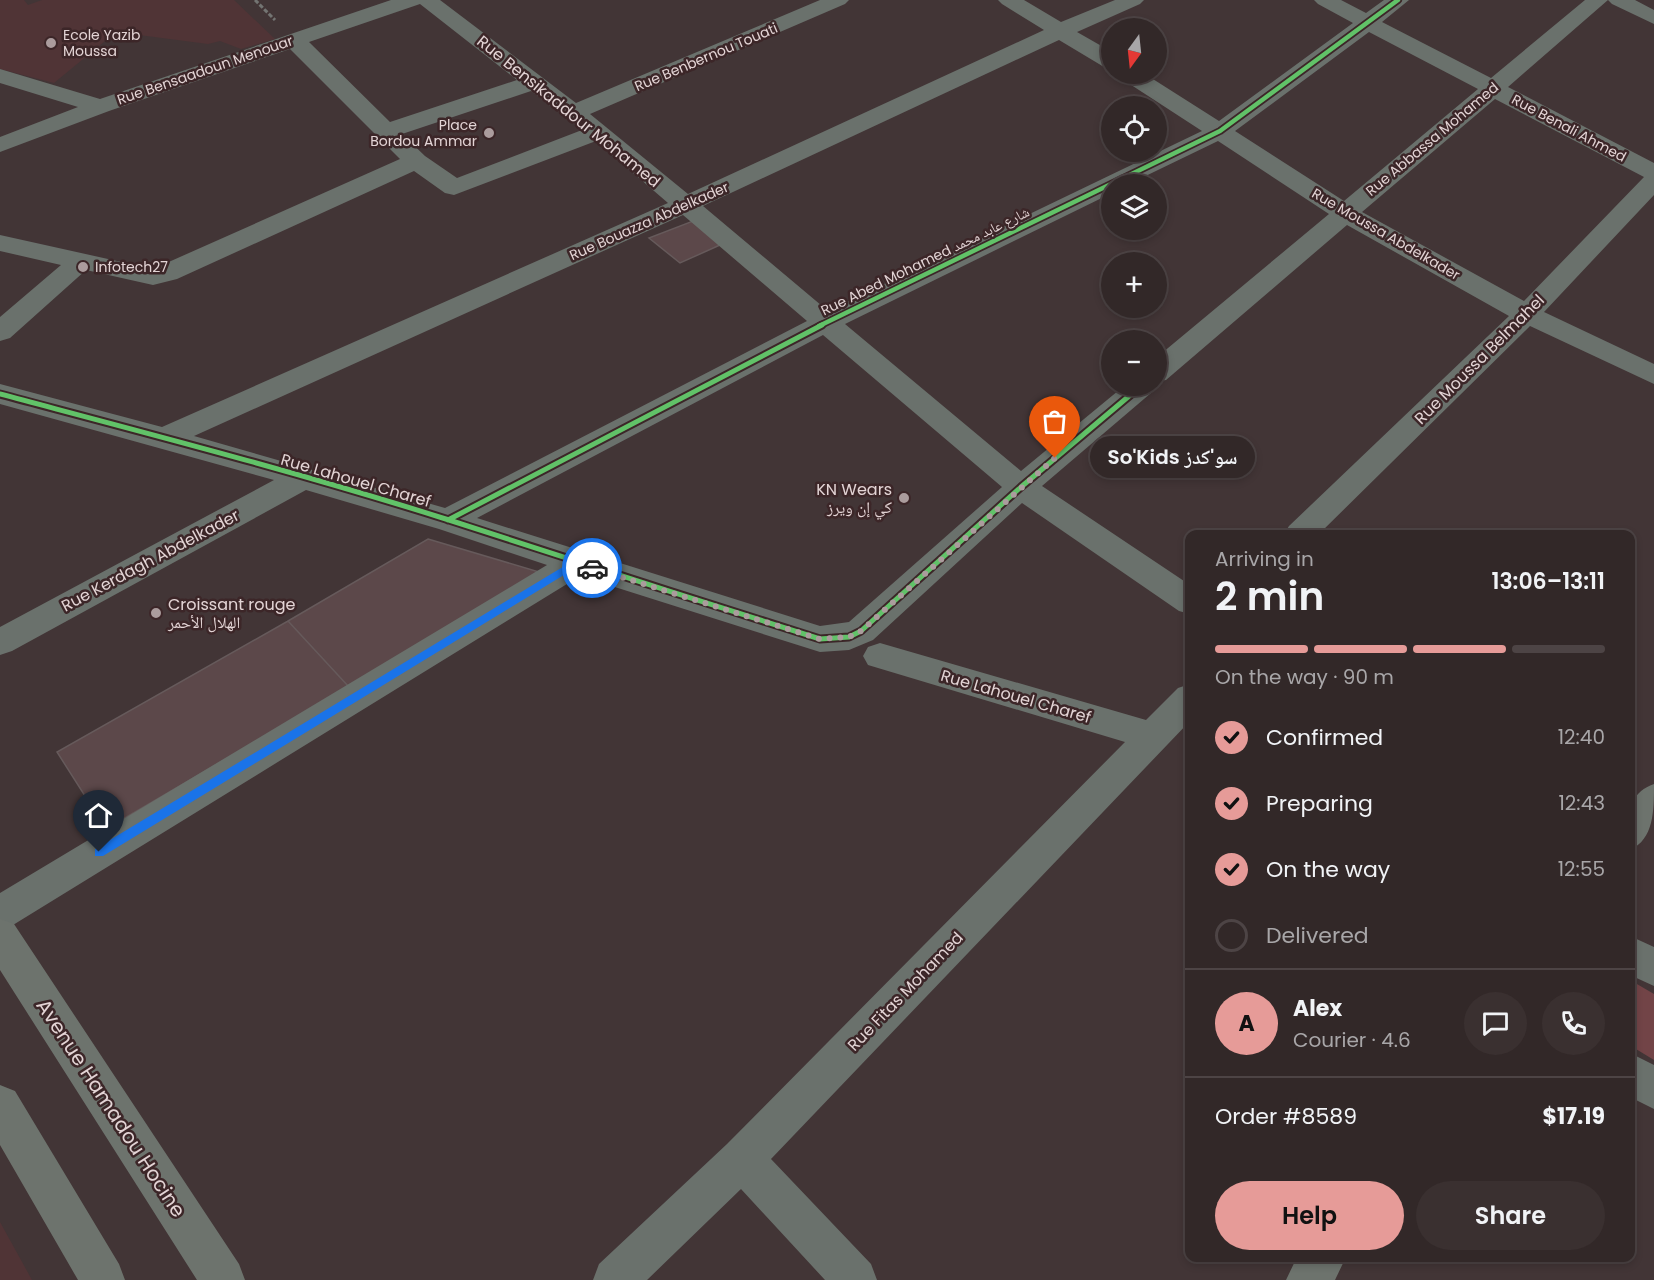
<!DOCTYPE html>
<html lang="en">
<head>
<meta charset="utf-8">
<style>
  body { margin:0; font-family:Poppins,"Noto Naskh Arabic",sans-serif; background:#3a3030; color:#f1f3f6; height:100vh; display:flex; flex-direction:column; font-size:22px; white-space:nowrap }
  * { box-sizing:border-box; margin:0 }
  p { font-size:20px; color:#a8a6a8 }
  .icon { flex:none; width:33px; height:33px; fill:none; stroke:currentColor; stroke-width:2; stroke-linecap:round; stroke-linejoin:round }
  .map { position:relative; flex:1; overflow:hidden }
  .sheet { position:absolute; left:1185px; top:530px; width:450px; height:732px; display:flex; flex-direction:column; background:#322828; border-radius:12px; box-shadow:0 3px 9px #0003,0 0 0 2px #4d4445 }
  .sheet>* { flex:none }
  .needle { width:39px; rotate:195deg }
  .fabs { position:absolute; left:1101px; top:18px; display:grid; gap:12px }
  .fabs a { display:grid; place-items:center; width:66px; height:66px; border-radius:50%; background:#322828; box-shadow:0 3px 9px #0003,0 0 0 2px #4d4445; font-size:30px }
  .pin { position:absolute; display:grid; place-items:center; width:51px; height:51px; color:#fff; margin:-62px -26px; border-radius:50% 50% 50% 0; rotate:-45deg; box-shadow:0 0 6px #0007 }
  .pin .icon { rotate:45deg }
  .courier { position:absolute; display:grid; place-items:center; width:60px; height:60px; margin:-30px; border:4px solid #1a73e8; border-radius:50%; background:#fff; color:#222; box-shadow:0 2px 8px #0007 }
  .bubble { position:absolute; height:42px; border-radius:21px; background:#322828; box-shadow:0 3px 9px #0003,0 0 0 2px #4d4445; font-size:20px; font-weight:600; line-height:42px; text-align:center }
  .headline em { font-style:normal; font-weight:600 }
  .headline div { display:flex; flex-direction:column-reverse }
  .headline { display:flex; align-items:center; justify-content:space-between; height:102px; padding:0 30px }
  h1 { font-size:39px; font-weight:600; line-height:45px }
  .bar { display:grid; grid-template-columns:repeat(4,1fr); gap:9px 6px; align-content:center; height:72px; padding:0 30px }
  .bar i { height:8px; border-radius:4px; background:#4d4445 }
  .bar .current { background:#e69b98 }
  .bar p { grid-column:span 4 }
  .line { display:flex; align-items:center; gap:15px; padding:0 30px; border-top:2px solid #4d4445 }
  .line div { flex:1 }
  .round { display:grid; place-items:center; flex:none; width:63px; height:63px; border-radius:32px; background:#3a3030 }
  ol { padding:0 30px; list-style:none }
  li { display:flex; align-items:center; gap:18px; height:66px }
  li p { margin-inline-start:auto }
  li .icon { padding:6px; border-radius:50%; background:#e69b98; color:#111; stroke-width:4 }
  li:last-child { color:#a8a6a8 }
  li i { width:33px; height:33px; border:3px solid #4d4445; border-radius:50% }
  .action { display:flex; gap:12px; margin-top:auto; padding:12px 30px }
  .action a { flex:1; height:69px; border-radius:36px; background:#e69b98; color:#111; font-size:24px; font-weight:600; line-height:69px; text-align:center }
  .action a+a { background:#3a3030; color:#f1f3f6 }
  .map>svg:first-child { display:block }
  .built { fill:#503436 }
  .green { fill:#724447 }
  .building { fill:#5c484a; stroke:#665a5b; stroke-width:1.5 }
  .lines { fill:none; stroke-linecap:round; stroke-linejoin:round }
  .path { stroke:#737472; stroke-width:3; stroke-dasharray:4.5 2; stroke-linecap:butt }
  .minor { fill:#6a716c; fill-rule:evenodd }
  .secondary { fill:#6d736d; fill-rule:evenodd }
  .cycleway-far1-casing { stroke:#3c2628; stroke-width:8 }
  .cycleway-casing { stroke:#3c2628; stroke-width:9 }
  .cycleway-far1 { stroke:#61c268; stroke-width:4.5 }
  .cycleway { stroke:#61c268; stroke-width:5 }
  .route { fill:#1a73e8 }
  .done { stroke:#ab9c9d; stroke-width:6; stroke-dasharray:0 10.8 }
  .poi-dot { fill:#ab9c9d; stroke:#3c2628; stroke-width:2 }
  .labels { text-anchor:middle; stroke-width:5; stroke-linejoin:round; paint-order:stroke }
  .far-poi-label { font-size:14px; fill:#e3d4d5; stroke:#3c2628; text-anchor:start }
  .far-street-label { font-size:14px; fill:#e3d4d5; stroke:#3c2628 }
  .street-label { font-size:16px; fill:#e3d4d5; stroke:#3c2628 }
  .poi-label { font-size:16px; fill:#e3d4d5; stroke:#3c2628; text-anchor:end }
  .near-street-label { font-size:20px; fill:#e3d4d5; stroke:#3c2628 }
</style>
</head>
<body>
<div class="map">
<svg width="1654" height="1280" viewBox="0 0 1654 1280">
  <rect width="100%" height="100%" fill="#423536"/>
  <path class="built" d="M0,0H24L28,5L42,0H234L275,39L241,49L220,41L208,44L116,32L54,83L0,69Z
    M0,1222L32,1280H0Z"/>
  <path class="green" d="M1630,980L1654,994V1060L1631,1046Z"/>
  <path class="building" d="M693,221L720,245L680,263L649,238Z
    M428,539L539,572L349,687L288,621Z
    M288,621L349,687L106,829L57,752Z"/>
  <g class="lines">
    <path class="path" d="M255,0L275,20"/>
    <path class="minor" d="M391,0H440L576,103L820,0H849L845,4L590,114L688,194L1044,30L1002,4L998,0H1024L1061,22L1115,0H1144L1140,4L1077,32L1112,52V69L1104,67L1059,40L703,206L828,311L1202,131L1122,79L1119,74H1145L1219,121L1353,23L1318,4L1314,0H1341L1366,13L1384,0H1409L1382,22L1491,78L1585,0H1635L1654,10V24L1612,4L1608,0L1508,87L1654,163V195L1544,312L1654,364V384L1530,326L1319,534H1284L1289,526L1509,316L1347,225L1166,380L1156,382V358L1329,214L1218,141L1129,184H1112V193L845,324L1021,471L1124,386H1155L1151,393L1042,486L1190,585V614L1179,611L1022,503L873,640L849,650L820,652L580,576L13,925L0,930V893L547,565L439,529L306,490L12,651L0,655V627L274,480L0,404V384L162,427L668,203L596,141L454,195L445,193L414,171L177,279L153,285L86,270L10,338L0,341V317L61,265L0,251V235L153,269L400,159L290,49L109,111L0,152V137L78,107L0,83V69L100,99ZM420,4L517,80L390,122L309,42ZM1369,32L1478,89L1344,201L1235,131ZM531,91L582,130L457,178L425,156L402,134ZM1495,99L1644,177L1524,301L1362,212ZM683,215L807,321L445,508L194,436ZM823,335L1002,487L849,622L820,626L477,518Z
      M880,643L1146,720L1178,688L1190,684V721L771,1159L871,1264L877,1280H825L741,1189L647,1280H593L599,1264L727,1144L1125,742L868,665L863,656L868,647Z
      M1630,936L1654,947V986L1630,975Z
      M1630,1053L1654,1065V1109L1630,1097Z"/>
    <path class="secondary" d="M1654,784C1654,811 1654,839 1630,850C1630,822 1623,795 1654,784Z
      M0,919L14,924L239,1264L245,1280H197L0,970Z
      M0,1085L15,1091L119,1264L125,1280H78L0,1145Z
      M1297,1257H1346L1335,1280H1286Z"/>
    <g class="cycleway-far1-casing">
      <path id="cycleway-far1" d="M819,326L1220,131L1398,0"/>
    </g>
    <g class="cycleway-casing">
      <path id="cycleway" d="M0,394C150,434 301,473 449,520C573,560 696,600 820,639L849,637L861,631L1021,487L1141,386
        M448,520L822,325"/>
    </g>
    <use href="#cycleway-far1" class="cycleway-far1"/>
    <use href="#cycleway" class="cycleway"/>
  </g>
  <path class="route" d="M576,559L596,568L592,571L577,567L103,856H95V849Z"/>
  <g class="lines">
    <path class="done" d="M592,568L820,639L849,637L861,631L1055,458"/>
  </g>
  <g class="poi-dot">
    <circle cx="51" cy="43" r="6"/>
    <circle cx="489" cy="133" r="6"/>
    <circle cx="83" cy="267" r="6"/>
    <circle cx="904" cy="498" r="6"/>
    <circle cx="156" cy="613" r="6"/>
  </g>
  <g class="labels">
    <g class="far-poi-label">
      <text x="63" y="40">Ecole Yazib<tspan x="63" dy="16">Moussa</tspan></text>
      <text x="477" y="130" text-anchor="end">Place<tspan x="477" dy="16">Bordou Ammar</tspan></text>
      <text x="95" y="272">Infotech27</text>
    </g>
    <g class="far-street-label">
      <text transform="translate(706 57) rotate(-23)" y="5">Rue Benbernou Touati</text>
      <text transform="translate(205 70) rotate(-19)" y="5">Rue Bensaadoun Menouar</text>
      <text transform="translate(1569 128) rotate(28)" y="5">Rue Benali Ahmed</text>
      <text transform="translate(1432 139) rotate(-40)" y="5">Rue Abbassa Mohamed</text>
      <text transform="translate(649 221) rotate(-24)" y="5">Rue Bouazza Abdelkader</text>
      <text transform="translate(1386 234) rotate(30)" y="5">Rue Moussa Abdelkader</text>
      <text transform="translate(925 261) rotate(-26)" y="5">Rue Abed Mohamed شارع عابد محمد</text>
    </g>
    <g class="street-label">
      <text transform="translate(569 111) rotate(39)" y="6">Rue Bensikaddour Mohamed</text>
      <text transform="translate(1479 359) rotate(-45)" y="6">Rue Moussa Belmahel</text>
      <text transform="translate(356 480) rotate(16)" y="6">Rue Lahouel Charef</text>
      <text transform="translate(150 560) rotate(-28)" y="6">Rue Kerdagh Abdelkader</text>
      <text transform="translate(1016 696) rotate(16)" y="6">Rue Lahouel Charef</text>
      <text transform="translate(905 991) rotate(-46)" y="6">Rue Fitas Mohamed</text>
    </g>
    <g class="poi-label">
      <text x="892" y="495">KN Wears<tspan x="892" dy="18">كي إن ويرز</tspan></text>
      <text x="168" y="610" text-anchor="start">Croissant rouge<tspan x="168" dy="18">الهلال الأحمر</tspan></text>
    </g>
    <g class="near-street-label">
      <text transform="translate(111 1108) rotate(57)" y="7">Avenue Hamadou Hocine</text>
    </g>
  </g>
</svg>
<div class="fabs">
<a><svg class="needle" viewBox="-14 -14 28 28"><path d="M0-13l5 13h-10z" fill="#e53935"/><path d="M0 13l5-13h-10z" fill="#a8a6a8"/></svg></a>
<a><svg class="icon" aria-label="locate" viewBox="0 0 24 24"><circle cx="12" cy="12" r="6"/><path d="M12 2v4M12 18v4M2 12h4M18 12h4"/></svg></a>
<a><svg class="icon" aria-label="layers" viewBox="0 0 24 24"><path d="M12 4l9 5-9 5-9-5zM3 14l9 5 9-5"/></svg></a>
<a>+</a>
<a>−</a>
</div>
<div class="pin" style="left:1055px;top:458px;background:#ea580c"><svg class="icon" aria-label="bag" viewBox="0 0 24 24"><path d="M5 8h14l-1 12H6zM9 8a3 3 0 0 1 6 0"/></svg></div>
<div class="pin" style="left:99px;top:852px;background:#1f2937"><svg class="icon" aria-label="home" viewBox="0 0 24 24"><path d="M3 11l9-7 9 7M6 9v11h12V9"/></svg></div>
<div class="courier" style="left:592px;top:568px"><svg class="icon" aria-label="car" viewBox="0 0 24 24"><path d="M5 17H2v-5l4-1 3-4h7l3 4 3 1v5h-3M9 17h6M6 11h13"/><circle cx="7" cy="17" r="2"/><circle cx="17" cy="17" r="2"/></svg></div>
<div class="bubble" style="left:1090px;top:436px;width:165px">So'Kids سو'كدز</div>
<section class="sheet">
<div class="headline"><div><h1>2 min</h1><p>Arriving in</p></div><em>13:06–13:11</em></div>
<div class="bar"><i class="current"></i><i class="current"></i><i class="current"></i><i></i><p>On the way · 90 m</p></div>
<ol>
<li><svg class="icon" aria-label="check" viewBox="0 0 24 24"><path d="M5 12l5 5 9-10"/></svg>Confirmed<p>12:40</p></li>
<li><svg class="icon" aria-label="check" viewBox="0 0 24 24"><path d="M5 12l5 5 9-10"/></svg>Preparing<p>12:43</p></li>
<li><svg class="icon" aria-label="check" viewBox="0 0 24 24"><path d="M5 12l5 5 9-10"/></svg>On the way<p>12:55</p></li>
<li><i></i>Delivered</li>
</ol>
<div class="line" style="height:108px"><b class="round" style="background:#e69b98;color:#111">A</b><div><b>Alex</b><p>Courier · 4.6</p></div><a class="round"><svg class="icon" aria-label="chat" viewBox="0 0 24 24"><path d="M4 5h16v11H9l-5 4z"/></svg></a><a class="round"><svg class="icon" aria-label="phone" viewBox="0 0 24 24"><path d="M5 4h4l2 5-3 2q2 4 5 5l2-3 5 2v4C11 20 4 13 5 4z"/></svg></a></div>
<div class="line" style="height:78px"><div>Order #8589</div><b>$17.19</b></div>
<div class="action"><a>Help</a><a>Share</a></div>
</section>
</div>
</body>
</html>
